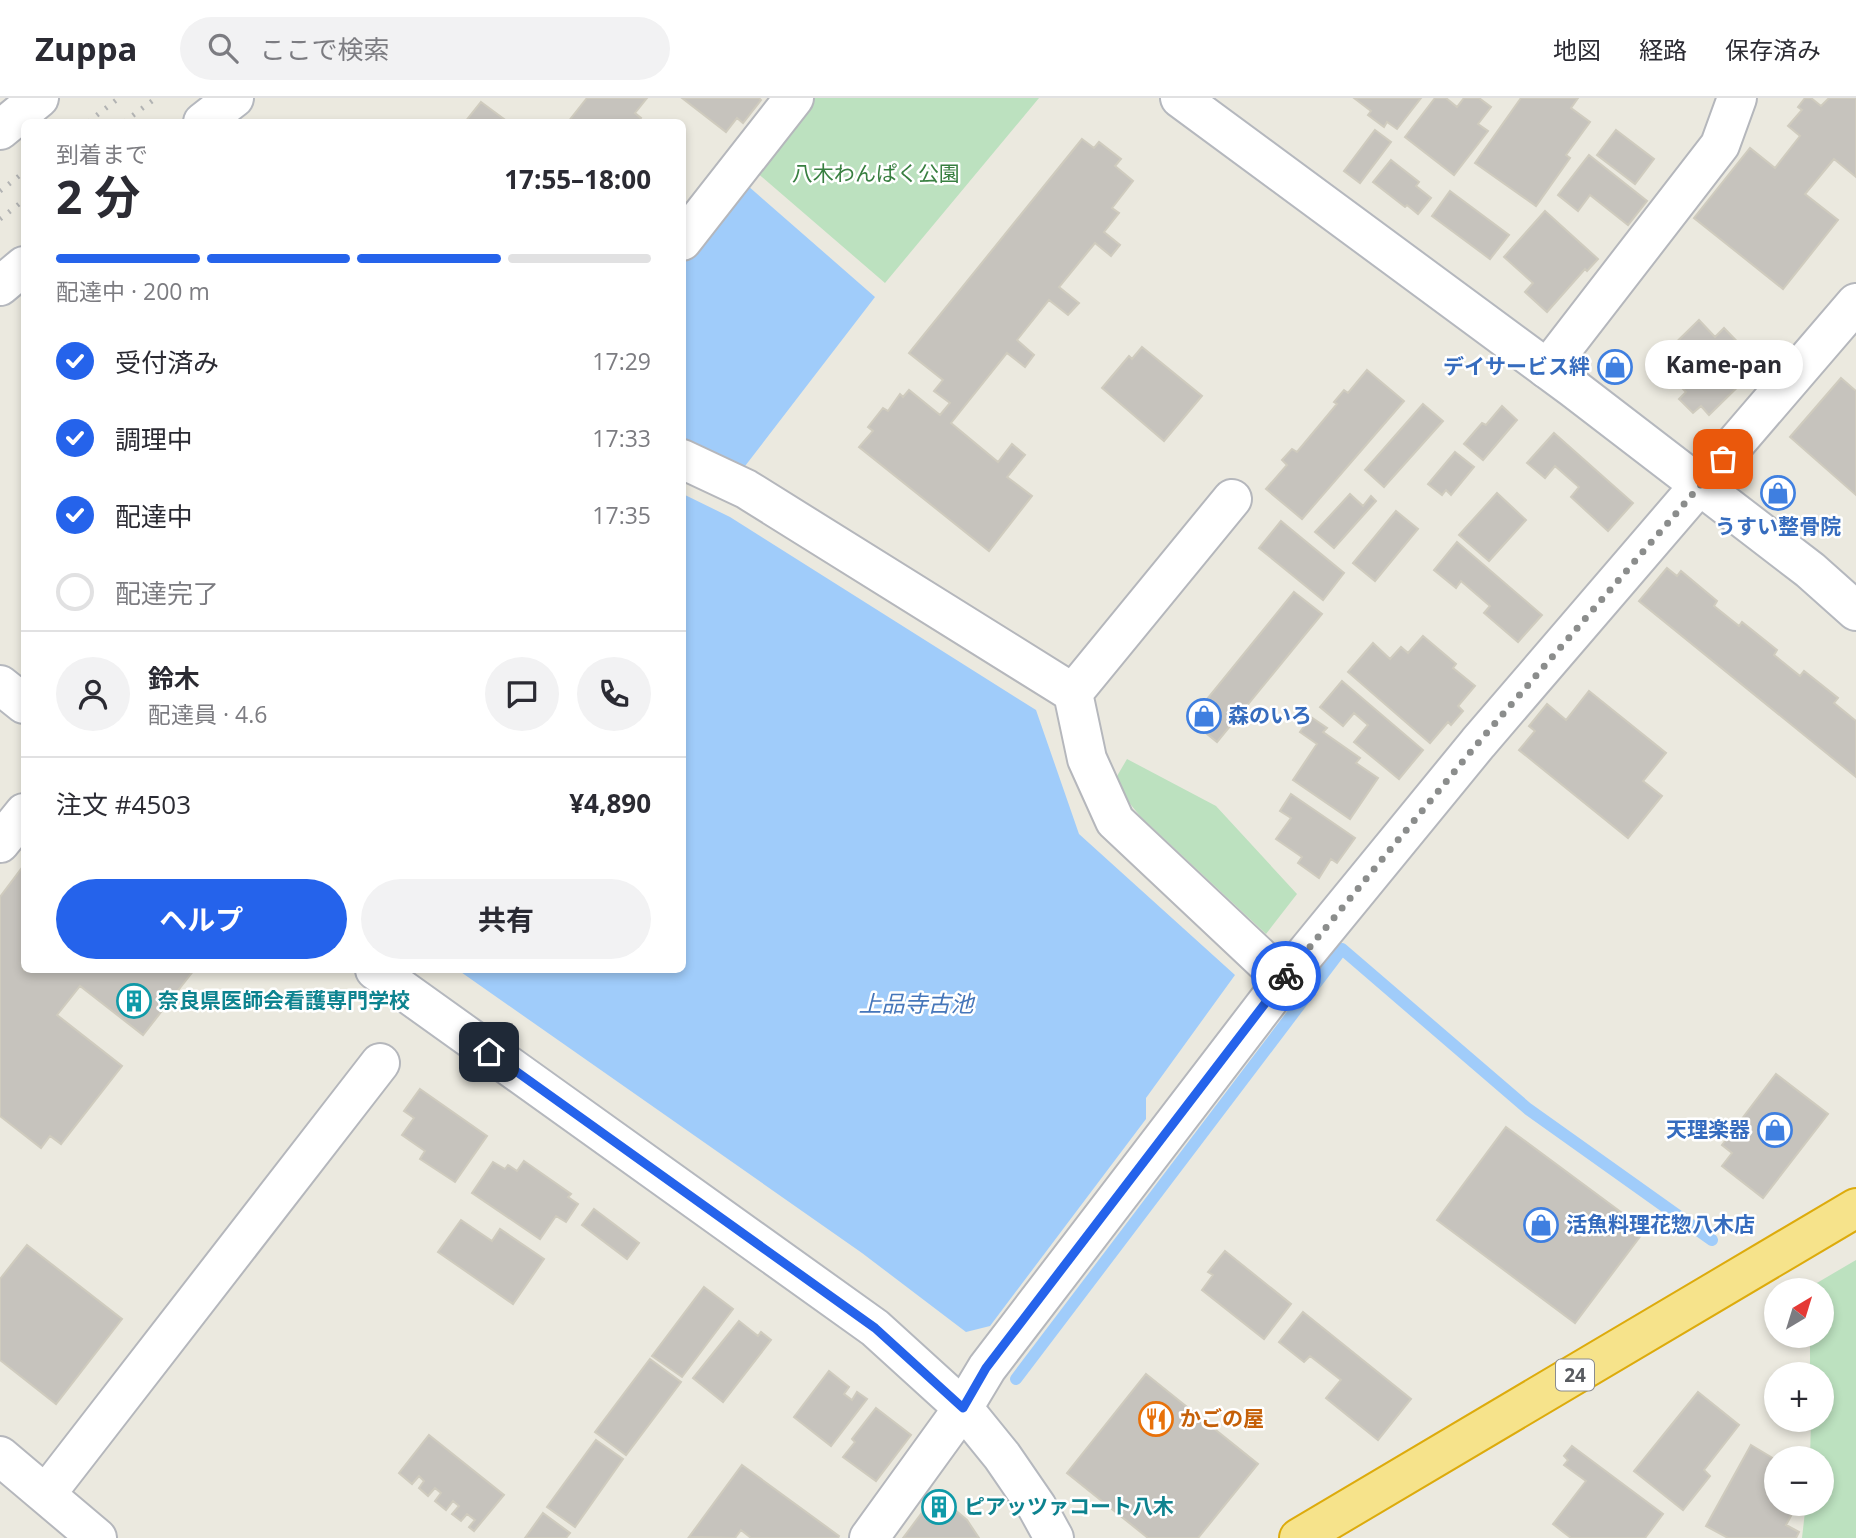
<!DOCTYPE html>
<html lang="ja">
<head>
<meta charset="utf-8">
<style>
  body { margin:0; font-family:"Open Sans","Noto Sans JP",sans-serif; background:#f2f2f3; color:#2b2b33; height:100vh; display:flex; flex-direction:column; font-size:26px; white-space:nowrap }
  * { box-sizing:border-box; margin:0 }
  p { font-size:23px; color:#7c7c81 }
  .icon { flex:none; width:38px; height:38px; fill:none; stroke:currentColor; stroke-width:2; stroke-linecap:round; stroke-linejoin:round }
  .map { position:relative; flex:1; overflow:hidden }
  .panel { position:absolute; left:21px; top:21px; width:665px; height:854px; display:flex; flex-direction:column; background:#fff; border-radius:10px; box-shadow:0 4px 10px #0003 }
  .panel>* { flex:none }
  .needle { width:46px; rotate:38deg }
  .controls { position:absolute; left:1764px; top:1180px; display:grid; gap:14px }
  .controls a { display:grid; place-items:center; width:70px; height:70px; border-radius:50%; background:#fff; box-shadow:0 4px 10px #0003; font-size:35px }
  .pin { position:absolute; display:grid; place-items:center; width:60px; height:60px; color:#fff; margin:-30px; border-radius:14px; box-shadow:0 4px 10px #0006 }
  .courier { position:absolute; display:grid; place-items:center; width:70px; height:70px; margin:-35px; border:5px solid #2563eb; border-radius:50%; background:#fff; color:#222; box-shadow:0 2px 9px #0007 }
  .bubble { position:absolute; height:49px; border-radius:24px; background:#fff; box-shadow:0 4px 10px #0003; font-size:23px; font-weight:700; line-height:49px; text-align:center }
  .head em { font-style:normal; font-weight:700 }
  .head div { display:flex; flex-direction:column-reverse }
  .head { display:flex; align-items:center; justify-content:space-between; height:119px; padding:0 35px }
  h1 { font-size:46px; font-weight:700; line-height:52px }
  .bar { display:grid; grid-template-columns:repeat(4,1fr); gap:10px 7px; align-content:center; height:84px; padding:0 35px }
  .bar i { height:9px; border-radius:5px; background:#e1e1e2 }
  .bar .on { background:#2563eb }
  .bar p { grid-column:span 4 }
  .line { display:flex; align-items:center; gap:18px; padding:0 35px; border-top:2px solid #e1e1e2 }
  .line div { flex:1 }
  .round { display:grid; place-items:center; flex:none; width:74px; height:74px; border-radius:37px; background:#f2f2f3 }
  ol { padding:0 35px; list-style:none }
  li { display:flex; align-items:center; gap:21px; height:77px }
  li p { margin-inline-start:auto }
  li .icon { padding:7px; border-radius:50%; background:#2563eb; color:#fff; stroke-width:4 }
  li:last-child { color:#7c7c81 }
  li i { width:38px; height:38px; border:4px solid #e1e1e2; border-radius:50% }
  .action { display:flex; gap:14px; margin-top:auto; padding:14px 35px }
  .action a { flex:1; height:80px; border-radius:42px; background:#2563eb; color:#fff; font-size:28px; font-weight:700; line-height:80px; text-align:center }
  .action a+a { background:#f2f2f3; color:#2b2b33 }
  header { display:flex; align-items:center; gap:42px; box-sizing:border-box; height:98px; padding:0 35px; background:#fff; border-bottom:2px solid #e1e1e2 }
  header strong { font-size:33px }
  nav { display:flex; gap:38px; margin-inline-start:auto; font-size:24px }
  .search { width:490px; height:63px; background:#f2f2f3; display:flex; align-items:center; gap:18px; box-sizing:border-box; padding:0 24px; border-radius:38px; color:#7c7c81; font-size:26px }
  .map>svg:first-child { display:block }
  .green { fill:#bce1bf }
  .water { fill:#a0ccfa }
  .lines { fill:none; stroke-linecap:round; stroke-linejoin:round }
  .stream { stroke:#a0ccfa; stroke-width:12 }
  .building { fill:#c6c3bd; stroke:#cfcbbe; stroke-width:2 }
  .street-casing { stroke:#b5b7bc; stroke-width:42 }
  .secondary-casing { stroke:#b5b8be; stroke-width:42 }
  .highway-casing { stroke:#ddab0c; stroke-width:42 }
  .street { stroke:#fff; stroke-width:38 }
  .secondary { stroke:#fff; stroke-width:38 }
  .highway { stroke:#f6e38b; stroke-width:38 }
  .rail { stroke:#b2b3b3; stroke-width:5; stroke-dasharray:2 9; stroke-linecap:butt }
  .done { stroke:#8b8d8c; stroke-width:7; stroke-dasharray:0 12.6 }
  .route { stroke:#2563eb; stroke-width:9 }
  .labels { text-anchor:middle; stroke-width:5; stroke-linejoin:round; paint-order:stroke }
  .shield { fill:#fff; stroke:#8a8c90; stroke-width:2 }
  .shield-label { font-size:19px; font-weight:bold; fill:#585b60 }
  .park-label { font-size:21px; fill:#387f40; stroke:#fff }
  .shop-label { font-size:21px; font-weight:bold; fill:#366cbe; stroke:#fff; text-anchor:end }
  .culture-label { font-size:21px; font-weight:bold; fill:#0d838f; stroke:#fff; text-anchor:start }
  .food-label { font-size:21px; font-weight:bold; fill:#c56008; stroke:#fff; text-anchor:start }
  .water-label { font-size:23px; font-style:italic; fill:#4576ba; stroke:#fff }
</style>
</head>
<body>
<header>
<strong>Zuppa</strong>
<div class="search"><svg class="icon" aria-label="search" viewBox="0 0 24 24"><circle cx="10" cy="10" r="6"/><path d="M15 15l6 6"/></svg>ここで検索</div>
<nav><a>地図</a><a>経路</a><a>保存済み</a></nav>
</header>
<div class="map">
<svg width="1856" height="1440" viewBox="0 0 1856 1440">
  <rect width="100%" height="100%" fill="#ebe9df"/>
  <path class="green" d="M813,0H1039L885,185L755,73Z
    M1127,661L1216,708L1297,796L1266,836L1140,718L1113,685Z
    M1856,1162V1440H1802L1806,1405H1822V1360H1810L1811,1321H1822V1276H1810V1237H1822V1192H1810V1189Z"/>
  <path class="water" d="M747,87L875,199L742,372L683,347L682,168Z
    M683,396L730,419L1036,612L1079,736L1235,877L1146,1000V1021L990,1228L966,1234L862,1155L458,872H682Z"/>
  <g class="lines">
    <path class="stream" d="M1016,1281L1342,851L1528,1011L1712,1142"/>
  </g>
  <path class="building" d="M587,0H647L635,15L641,20L638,24H568Z
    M682,0H759L761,2L743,25L737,20L726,34Z
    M1354,0H1421L1397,31L1387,24L1384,29L1368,17L1371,13Z
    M1435,0H1446L1457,9L1464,0H1479L1491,9L1478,26L1488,33L1454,77L1405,39Z
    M1521,0H1578L1571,10L1590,24L1566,57L1570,60L1536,108L1475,65Z
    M1805,0H1811L1821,8L1829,0H1856V79L1834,61L1805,96L1838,122L1783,191L1694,120L1750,50L1775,70L1800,38L1788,28L1802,12L1798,9Z
    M481,4L508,24H465Z
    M1375,32L1391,44L1360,85L1344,73Z
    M1616,32L1654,61L1635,86L1597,57Z
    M1082,41L1094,50L1099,44L1121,61L1115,68L1133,83L1112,110L1119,115L1104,134L1120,147L1111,158L1095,145L1059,189L1079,205L1068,217L1049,202L1017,242L1034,257L1025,269L1007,255L951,325L998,364L1012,346L1025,357L1007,379L1032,398L989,453L859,349L873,333L868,329L883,310L888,313L900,296L903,299L909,292L940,317L950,305L934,293L943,282L909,255Z
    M1589,57L1647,103L1628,127L1590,97L1578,113L1558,97Z
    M1391,62L1419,84L1416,88L1431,100L1418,116L1407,107L1405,109L1373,84Z
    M1450,93L1509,137L1490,161L1432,118Z
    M1545,113L1598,161L1587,173L1585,171L1547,214L1525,194L1533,185L1504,159Z
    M1699,222L1715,239L1724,230L1755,262L1748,269L1753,274L1709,317L1701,308L1693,315L1679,301L1686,294L1656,264Z
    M1142,249L1202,298L1164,343L1102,290L1129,258L1132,261Z
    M1367,272L1404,303L1302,421L1266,391L1287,367L1282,362L1292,351L1297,354L1337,306L1334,304L1344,292L1348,295Z
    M1841,280L1856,293V397L1790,339Z
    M1423,306L1443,323L1384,389L1365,372Z
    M1502,308L1517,322L1483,362L1464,346L1482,325L1486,327Z
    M1554,335L1633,405L1608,433L1571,399L1579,389L1555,368L1545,380L1527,365Z
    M1455,354L1474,369L1451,397L1446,392L1442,397L1428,386Z
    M1497,395L1526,422L1489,463L1459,437Z
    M1350,396L1363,408L1371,398L1376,403L1334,450L1315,434Z
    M1396,413L1418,431L1375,483L1353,465Z
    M1281,423L1344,475L1323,502L1259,450Z
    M1457,444L1542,517L1518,544L1484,515L1490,508L1461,483L1456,490L1434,472Z
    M1667,470L1677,478L1681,473L1717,503L1714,508L1739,528L1742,524L1777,552L1774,557L1800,578L1804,573L1838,600L1834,605L1856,623V679L1639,503Z
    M1294,494L1322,516L1217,644L1190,622Z
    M1423,538L1456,566L1453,570L1475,588L1458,608L1463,613L1451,627L1448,624L1430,645L1348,574L1373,545L1390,561L1401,549L1408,555Z
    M1342,583L1423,652L1399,681L1354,644L1368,627L1354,615L1343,628L1320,609Z
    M1589,593L1666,655L1643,683L1662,698L1628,740L1519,652L1535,633L1529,628L1547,606L1566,622Z
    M1311,619L1327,630L1323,634L1360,660L1356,665L1378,680L1350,721L1293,682L1317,646L1300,634Z
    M1291,696L1355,740L1337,765L1331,761L1319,780L1298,765L1302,759L1276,741L1291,720L1280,713Z
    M24,767V872H194L143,937L80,888L57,917L122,968L61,1046L50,1038L41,1050L0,1018V799Z
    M1776,976L1828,1016L1763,1100L1722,1068L1732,1055L1722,1047Z
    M420,991L487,1038L455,1084L420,1061L425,1053L402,1037L414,1020L404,1013Z
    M1506,1029L1645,1132L1575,1225L1437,1122Z
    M524,1063L571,1096L568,1099L578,1106L566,1124L556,1118L540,1141L472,1095L493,1064L505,1071L508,1067L517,1073Z
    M594,1111L639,1145L627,1161L582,1127Z
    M461,1122L492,1143L500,1131L544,1161L513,1206L438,1154Z
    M27,1147L122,1221L56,1306L0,1262V1181Z
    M1225,1153L1291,1206L1264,1241L1202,1192L1213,1177L1208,1174Z
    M704,1189L733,1211L682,1279L652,1258Z
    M1303,1214L1411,1301L1378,1342L1326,1300L1341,1282L1310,1258L1304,1264L1279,1244Z
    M739,1223L758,1238L761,1234L771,1242L723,1304L693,1280Z
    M650,1261L681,1284L626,1357L595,1334Z
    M829,1273L849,1289L844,1296L852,1302L857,1294L867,1301L831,1348L794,1319Z
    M1146,1276L1258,1366L1198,1440H1148L1067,1375Z
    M1698,1294L1739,1327L1704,1372L1710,1378L1683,1412L1634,1373Z
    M876,1310L911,1337L876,1383L843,1359L855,1344L852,1341Z
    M429,1337L504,1397L474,1433L469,1429L475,1422L467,1416L461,1423L452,1416L459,1408L453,1403L446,1412L435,1403L441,1395L435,1390L428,1398L419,1390L424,1383L419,1378L412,1386L399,1375Z
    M596,1342L623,1361L575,1429L547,1409Z
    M1751,1347L1776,1362V1405H1798L1786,1427L1799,1434L1796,1440H1728L1706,1428Z
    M1572,1348L1663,1416L1645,1440H1571L1553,1426L1586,1383L1564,1367L1568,1362L1564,1358Z
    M742,1367L839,1438L838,1440H751L741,1432L735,1440L689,1439Z
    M936,1396L967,1422L979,1440H903Z
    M543,1415L570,1435L566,1440H525Z"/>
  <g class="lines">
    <g class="street-casing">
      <path id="street" d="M0,32L39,0
        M682,143L794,0
        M1547,271L1720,47L1737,0
        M682,361L746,391L1073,595L1087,661L1115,723L1284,882
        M1073,595L1232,401
        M0,745L24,715
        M0,1358L97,1440
        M46,1396L380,965
        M869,1440L963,1310L987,1270L1284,882L1478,645L1856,205"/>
    </g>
    <g class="secondary-casing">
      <path id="secondary" d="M1180,0L1573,290L1810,472L1856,513
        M203,24L234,0
        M0,188L24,168
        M0,587L24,606
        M375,872L875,1230L963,1310L1002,1358L1037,1409L1054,1440"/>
    </g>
    <g class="highway-casing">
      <path id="highway" d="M1299,1440L1856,1110"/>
    </g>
    <use href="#street" class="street"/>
    <use href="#secondary" class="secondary"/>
    <use href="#highway" class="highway"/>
    <path class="rail" d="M88,24L119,0
      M124,24L156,0
      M0,93L24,74
      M0,121L24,102"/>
  </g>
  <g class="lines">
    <path class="done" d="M1286,878L1478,645L1723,361"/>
    <path class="route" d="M489,954L875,1230L963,1310L986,1270L1286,878"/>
  </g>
  <defs>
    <g id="shop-ring" transform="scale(1.75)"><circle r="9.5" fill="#fff" stroke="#3f7fe0" stroke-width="1.5"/><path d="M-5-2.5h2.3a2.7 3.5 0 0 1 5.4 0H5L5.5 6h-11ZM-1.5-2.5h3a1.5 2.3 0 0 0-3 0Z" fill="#3f7fe0"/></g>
    <g id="building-ring" transform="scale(1.75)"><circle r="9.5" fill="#fff" stroke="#0f9aa8" stroke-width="1.5"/><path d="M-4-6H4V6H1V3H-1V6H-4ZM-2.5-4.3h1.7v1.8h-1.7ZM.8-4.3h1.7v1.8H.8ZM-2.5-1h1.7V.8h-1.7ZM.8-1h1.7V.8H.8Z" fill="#0f9aa8"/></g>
    <g id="restaurant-ring" transform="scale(1.75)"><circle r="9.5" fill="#fff" stroke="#e8710a" stroke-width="1.5"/><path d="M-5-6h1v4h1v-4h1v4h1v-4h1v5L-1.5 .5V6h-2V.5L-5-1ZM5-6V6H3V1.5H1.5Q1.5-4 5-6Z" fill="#e8710a"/></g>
  </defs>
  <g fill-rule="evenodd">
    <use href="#shop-ring" x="1615" y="269"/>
    <use href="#shop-ring" x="1778" y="395"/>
    <use href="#shop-ring" x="1204" y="618"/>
    <use href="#building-ring" x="134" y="903"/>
    <use href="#shop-ring" x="1775" y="1032"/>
    <use href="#shop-ring" x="1541" y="1127"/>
    <use href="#restaurant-ring" x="1156" y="1321"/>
    <use href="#building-ring" x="939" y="1409"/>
  </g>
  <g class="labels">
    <rect class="shield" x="1556" y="1261.5" width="38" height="31" rx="5"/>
    <g class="shield-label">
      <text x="1575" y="1284">24</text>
    </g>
    <g class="park-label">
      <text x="876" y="83">八木わんぱく公園</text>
    </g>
    <g class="shop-label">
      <text x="1590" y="276">デイサービス絆</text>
      <text x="1778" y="436" text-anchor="middle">うすい整骨院</text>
      <text x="1228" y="625" text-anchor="start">森のいろ</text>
      <text x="1750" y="1039">天理楽器</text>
      <text x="1566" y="1134" text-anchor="start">活魚料理花惣八木店</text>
    </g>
    <g class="culture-label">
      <text x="158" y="910">奈良県医師会看護専門学校</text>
      <text x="964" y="1416">ピアッツァコート八木</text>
    </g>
    <g class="food-label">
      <text x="1180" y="1328">かごの屋</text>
    </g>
    <g class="water-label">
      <text x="916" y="914">上品寺古池</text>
    </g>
  </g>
</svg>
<div class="controls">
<a><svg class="needle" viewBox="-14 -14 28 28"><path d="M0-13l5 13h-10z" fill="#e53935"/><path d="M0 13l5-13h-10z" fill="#7c7c81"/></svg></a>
<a>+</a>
<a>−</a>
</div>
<div class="pin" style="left:1723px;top:361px;background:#ea580c"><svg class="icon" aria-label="bag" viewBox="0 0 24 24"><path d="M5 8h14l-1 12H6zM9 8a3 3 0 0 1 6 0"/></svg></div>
<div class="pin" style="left:489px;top:954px;background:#1f2937"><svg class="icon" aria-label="home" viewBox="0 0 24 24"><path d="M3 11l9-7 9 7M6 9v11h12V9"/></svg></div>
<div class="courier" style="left:1286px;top:878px"><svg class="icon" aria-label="bike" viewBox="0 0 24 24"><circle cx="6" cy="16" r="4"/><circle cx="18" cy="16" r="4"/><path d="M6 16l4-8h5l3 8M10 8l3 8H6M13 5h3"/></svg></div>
<div class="bubble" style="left:1645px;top:242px;width:158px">Kame-pan</div>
<section class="panel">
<div class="head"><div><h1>2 分</h1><p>到着まで</p></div><em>17:55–18:00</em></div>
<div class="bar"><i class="on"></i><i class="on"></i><i class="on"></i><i></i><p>配達中 · 200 m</p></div>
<ol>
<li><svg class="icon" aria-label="check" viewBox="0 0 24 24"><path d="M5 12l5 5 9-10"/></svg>受付済み<p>17:29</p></li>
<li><svg class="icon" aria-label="check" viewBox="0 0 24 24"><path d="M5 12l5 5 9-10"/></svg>調理中<p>17:33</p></li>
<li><svg class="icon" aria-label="check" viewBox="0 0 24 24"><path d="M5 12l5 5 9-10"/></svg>配達中<p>17:35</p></li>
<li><i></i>配達完了</li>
</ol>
<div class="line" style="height:126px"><a class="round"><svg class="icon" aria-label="person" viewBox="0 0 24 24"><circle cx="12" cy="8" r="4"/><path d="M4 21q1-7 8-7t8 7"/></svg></a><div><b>鈴木</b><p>配達員 · 4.6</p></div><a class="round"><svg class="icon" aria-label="chat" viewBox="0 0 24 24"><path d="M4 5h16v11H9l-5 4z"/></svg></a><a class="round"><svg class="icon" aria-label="phone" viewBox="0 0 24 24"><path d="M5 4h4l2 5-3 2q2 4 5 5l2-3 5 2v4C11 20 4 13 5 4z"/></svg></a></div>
<div class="line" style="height:91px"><div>注文 #4503</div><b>¥4,890</b></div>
<div class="action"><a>ヘルプ</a><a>共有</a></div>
</section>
</div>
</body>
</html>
